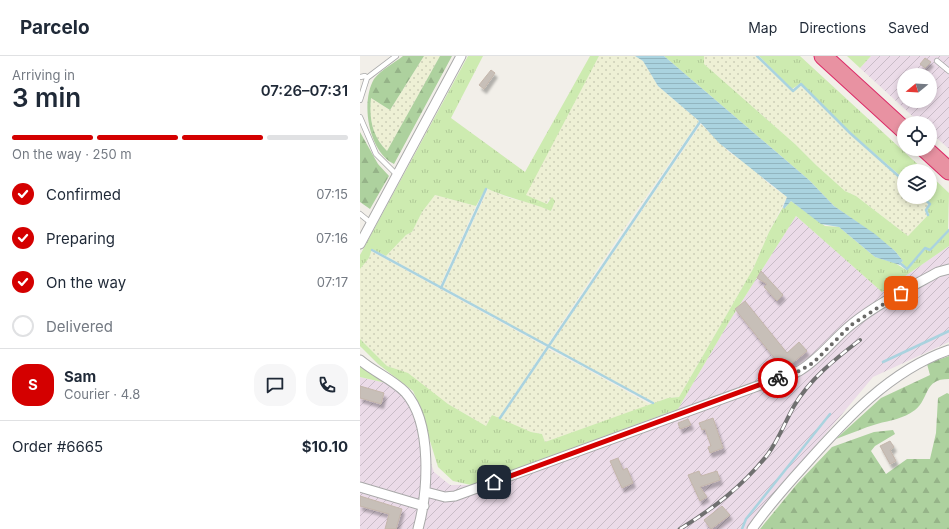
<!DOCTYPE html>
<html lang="en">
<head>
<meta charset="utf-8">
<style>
  body { margin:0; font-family:Inter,sans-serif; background:#f6f6f7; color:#1f2937; height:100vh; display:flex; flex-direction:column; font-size:15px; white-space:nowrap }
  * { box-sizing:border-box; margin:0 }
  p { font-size:13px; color:#747a83 }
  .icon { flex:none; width:22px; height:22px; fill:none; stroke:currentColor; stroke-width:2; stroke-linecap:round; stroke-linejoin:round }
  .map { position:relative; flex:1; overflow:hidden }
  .drawer { display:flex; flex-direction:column; background:#fff; width:360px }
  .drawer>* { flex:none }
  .needle { width:26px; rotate:252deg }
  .tools { position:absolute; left:537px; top:12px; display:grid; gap:8px }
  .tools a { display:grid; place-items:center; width:40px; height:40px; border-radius:50%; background:#fff; box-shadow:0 2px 6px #0003; font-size:20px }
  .pin { position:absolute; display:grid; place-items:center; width:34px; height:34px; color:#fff; margin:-17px; border-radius:8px; box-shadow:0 2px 6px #0006 }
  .courier { position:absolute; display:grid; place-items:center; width:40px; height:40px; margin:-20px; border:3px solid #d40000; border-radius:50%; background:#fff; color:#222; box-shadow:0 1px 5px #0007 }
  .overview em { font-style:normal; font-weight:600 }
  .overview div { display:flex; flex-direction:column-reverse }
  .overview { display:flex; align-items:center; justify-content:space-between; height:68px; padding:0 12px }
  h1 { font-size:26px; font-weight:600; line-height:30px }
  .bar { display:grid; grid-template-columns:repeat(4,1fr); gap:6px 4px; align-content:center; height:48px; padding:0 12px }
  .bar i { height:5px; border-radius:3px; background:#e0e1e3 }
  .bar .active { background:#d40000 }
  .bar p { grid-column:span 4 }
  .line { display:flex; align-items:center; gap:10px; padding:0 12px; border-top:1px solid #e0e1e3 }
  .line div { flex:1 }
  .round { display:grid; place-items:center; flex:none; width:42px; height:42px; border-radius:16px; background:#f6f6f7 }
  ol { padding:0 12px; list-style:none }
  li { display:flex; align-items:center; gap:12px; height:44px }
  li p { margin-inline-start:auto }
  li .icon { padding:4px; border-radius:50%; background:#d40000; color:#fff; stroke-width:4 }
  li:last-child { color:#747a83 }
  li i { width:22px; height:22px; border:2px solid #e0e1e3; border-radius:50% }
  header { display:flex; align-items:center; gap:24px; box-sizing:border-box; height:56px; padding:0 20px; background:#fff; border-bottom:1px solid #e0e1e3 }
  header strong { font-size:19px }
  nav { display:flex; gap:22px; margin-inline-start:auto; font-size:14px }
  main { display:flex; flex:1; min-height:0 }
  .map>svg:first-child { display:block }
  .industrial { fill:url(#industrial-furrows); fill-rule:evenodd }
  .farmland { fill:url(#farmland-dots) }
  .grass { fill:url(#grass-tufts) }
  .forest { fill:url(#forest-firs) }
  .water { fill:url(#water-rules) }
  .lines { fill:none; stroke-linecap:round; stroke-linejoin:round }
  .stream { stroke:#aad3df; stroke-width:2.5 }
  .building { fill:#c7bfb8; stroke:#c4b6ab; filter:url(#shadow) }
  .lane-casing { stroke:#a9a9a9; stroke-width:6 }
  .street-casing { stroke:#a9a9a9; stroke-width:11 }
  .highway-casing { stroke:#dc2a67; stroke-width:19 }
  .lane { stroke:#fff; stroke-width:4.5 }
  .street { stroke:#fff; stroke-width:9 }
  .highway { stroke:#e892a2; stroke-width:17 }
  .rail-casing { stroke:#707070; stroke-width:4 }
  .rail { stroke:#fff; stroke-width:2.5; stroke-dasharray:8; stroke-linecap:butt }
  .done { stroke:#6b6a68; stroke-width:4; stroke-dasharray:0 7.2 }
  .route { stroke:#d40000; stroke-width:5 }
</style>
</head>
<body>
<header>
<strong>Parcelo</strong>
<nav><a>Map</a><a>Directions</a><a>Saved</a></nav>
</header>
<main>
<section class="drawer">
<div class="overview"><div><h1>3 min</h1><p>Arriving in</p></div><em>07:26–07:31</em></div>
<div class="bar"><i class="active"></i><i class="active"></i><i class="active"></i><i></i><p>On the way · 250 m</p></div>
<ol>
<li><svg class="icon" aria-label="check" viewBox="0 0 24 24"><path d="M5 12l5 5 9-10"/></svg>Confirmed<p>07:15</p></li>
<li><svg class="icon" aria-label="check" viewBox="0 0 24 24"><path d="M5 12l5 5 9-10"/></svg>Preparing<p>07:16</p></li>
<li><svg class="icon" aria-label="check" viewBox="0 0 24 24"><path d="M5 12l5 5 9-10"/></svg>On the way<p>07:17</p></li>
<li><i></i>Delivered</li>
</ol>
<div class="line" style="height:72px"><b class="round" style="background:#d40000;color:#fff">S</b><div><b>Sam</b><p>Courier · 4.8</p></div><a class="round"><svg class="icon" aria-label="chat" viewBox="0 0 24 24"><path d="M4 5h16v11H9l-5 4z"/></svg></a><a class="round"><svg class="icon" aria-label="phone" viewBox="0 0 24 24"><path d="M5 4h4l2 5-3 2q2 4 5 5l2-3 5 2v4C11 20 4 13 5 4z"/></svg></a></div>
<div class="line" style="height:52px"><div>Order #6665</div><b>$10.10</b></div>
</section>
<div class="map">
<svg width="589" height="473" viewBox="0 0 589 473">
  <defs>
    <pattern id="industrial-furrows" width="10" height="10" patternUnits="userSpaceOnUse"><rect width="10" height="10" fill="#ebdbe8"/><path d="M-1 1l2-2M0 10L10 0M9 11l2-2" fill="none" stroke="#c9bcc7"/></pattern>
    <pattern id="farmland-dots" width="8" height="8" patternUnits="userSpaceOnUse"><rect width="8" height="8" fill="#eef0d5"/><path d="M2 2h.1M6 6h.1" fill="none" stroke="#ccceb7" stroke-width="1.8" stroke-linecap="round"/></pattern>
    <pattern id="grass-tufts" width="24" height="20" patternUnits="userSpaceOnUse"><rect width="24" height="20" fill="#cdebb0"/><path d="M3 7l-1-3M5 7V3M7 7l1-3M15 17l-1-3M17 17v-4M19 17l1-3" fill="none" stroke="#b0c997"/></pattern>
    <pattern id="forest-firs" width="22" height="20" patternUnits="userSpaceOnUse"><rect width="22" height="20" fill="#add19e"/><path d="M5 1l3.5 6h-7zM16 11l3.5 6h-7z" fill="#95b388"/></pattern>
    <pattern id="water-rules" width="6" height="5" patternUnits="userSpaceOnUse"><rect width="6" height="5" fill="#aad3df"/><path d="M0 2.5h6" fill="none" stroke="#92b5bf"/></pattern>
    <filter id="shadow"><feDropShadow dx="2.5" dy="4.5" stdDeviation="1" flood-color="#0004"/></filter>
  </defs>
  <rect width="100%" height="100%" fill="#f2efe9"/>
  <path class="industrial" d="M511,0H589V93L570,76V67H560L500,12ZM544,19H570V45H544Z
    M436,160L522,236L589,190V286L513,321L386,473H0V321L39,330L46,334L74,416L90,429H111L318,353L372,261Z"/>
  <path class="farmland" d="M64,0H80L27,95L16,82L12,69L10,57L11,42L30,54Z
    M239,0H275L283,5L298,30L339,65L274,158L187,289L83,231L128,133L149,142L171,147L192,155L189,142L187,148L165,139Z
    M344,0H396L432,35L441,30L488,76L544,126V141H561L569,148L565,154L567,160L548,180L496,140L485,135L456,109L435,88L344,8Z
    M341,68L369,96L392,112L409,128L427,141L409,176L393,213L319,341L308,342L295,347L190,290Z
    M75,139L116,150L80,230L26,200L46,179L52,176L62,156Z
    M11,195L186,291L138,363L132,359L126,370L88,348L33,312L27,310L0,283V213L9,202Z
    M188,293L221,310L291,349L185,386L182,378L171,376L140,364Z"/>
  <path class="grass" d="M108,0H123L91,62L165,116L230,0H239L166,139L187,148L192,141L195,145L191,155C170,146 147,142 126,132L116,150L75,139L62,156L52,176L46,179L26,200L12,193L9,202L0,213V199Z
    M304,0H344V8L435,88L456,109L485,135L496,140L548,180L569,158L567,154L571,148L564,141H570V119L589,137L588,174L570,193L565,192L547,212L541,206L543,205L535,195L514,178L474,150L449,124Z
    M399,0H440L565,115H544V123L489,75L441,27L432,33Z
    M487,0H511L500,12Z
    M431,145L465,170L479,171L515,201L535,207L546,214L565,193L570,195L589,175V190L522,236L436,160L372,261L318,353L111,429L93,425L78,411L58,346L53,335L18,308L0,290V283L27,310L48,317L88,348L126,370L132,359L171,376L182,378L185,386L308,342L319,341L393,213L409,176L423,151L424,153Z
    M0,306L39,330L0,321Z"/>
  <path class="forest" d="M43,0H64L30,54L11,42C9,63 12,80 27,95L80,0H92L34,108C9,96 0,47 14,23C21,14 34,7 43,0Z
    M0,76L18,108L29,120L10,153L0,146Z
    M589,300V323C563,323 570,342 555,354C543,363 531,364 517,368C503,372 490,378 476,383L521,342L570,319L567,308Z
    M587,337L589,338V473H400L437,428L472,391L514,376L533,374L535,378L515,390L511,395L526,418L547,403H570L576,377L578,342Z"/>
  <path class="water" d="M275,0H304L449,124L474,150L515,178L535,195L543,205L540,207V209L515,201L479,171L461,168L431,145L424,153L423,151L427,141L359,87L339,65L298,30L283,5Z"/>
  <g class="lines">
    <path class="stream" d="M397,0L433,35L441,28L490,77L544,125
      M562,141L570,148L566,154L568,159
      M12,194L293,347
      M540,207L547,213L565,192L570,194L589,174
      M81,232L126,133
      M523,306L589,275
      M140,362L340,66
      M382,473L386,463L470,358"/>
  </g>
  <path class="building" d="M565,2L571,6L565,12L560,8Z
    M131,14L135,17L124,33L119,29Z
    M401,215L423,239L417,245L404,231L407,228L397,222Z
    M385,245L427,297L439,286L447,295L424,314L375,253Z
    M0,330L24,337L21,348L0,342Z
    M353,362L363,392L350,397L348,391L351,390L345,373L342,374L339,367Z
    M328,363L331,369L320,373L318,367Z
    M530,385L534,391L530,394L536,405L530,408L520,390Z
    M258,402L263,414L267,412L273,427L262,432L250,405Z
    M339,415L341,420L357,415L360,424L340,431L347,441L340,445L328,419Z
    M0,440L42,453L36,473H25L29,458L0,450Z
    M362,450L370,459L351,473L344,464Z"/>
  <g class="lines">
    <g class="lane-casing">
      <path id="lane" d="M577,5L589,15
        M0,21L5,20L7,22
        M0,44L7,22L36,0
        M0,61L16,98L37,119
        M0,158L11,167"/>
    </g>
    <g class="street-casing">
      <path id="street" d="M0,188L101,0
        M0,304C14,316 32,323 45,336C73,367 68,436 58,473
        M0,431L64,450
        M66,436L85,441L95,440L439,315C460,303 473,283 492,268C517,248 549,232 578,216L589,213
        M392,473C408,450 426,430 445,409C486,363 529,315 589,294"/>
    </g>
    <g class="highway-casing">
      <path id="highway" d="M463,0L544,74
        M565,93L589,115"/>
    </g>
    <use href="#lane" class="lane"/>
    <use href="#street" class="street"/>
    <use href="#highway" class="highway"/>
    <g class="rail-casing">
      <path id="rail" d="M320,473C354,452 383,430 408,398C419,383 425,366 434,350C450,323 475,303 500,284"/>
    </g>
    <use href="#rail" class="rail"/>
  </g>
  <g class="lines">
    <path class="done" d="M418,322L439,315L453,307L491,269L541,237"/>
    <path class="route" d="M134,426L418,322"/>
  </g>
</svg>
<div class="tools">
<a><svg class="needle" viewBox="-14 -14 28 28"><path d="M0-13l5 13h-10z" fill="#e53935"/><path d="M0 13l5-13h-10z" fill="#747a83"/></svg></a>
<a><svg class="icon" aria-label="locate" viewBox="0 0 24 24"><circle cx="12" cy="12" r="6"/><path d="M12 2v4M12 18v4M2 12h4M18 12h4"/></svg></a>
<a><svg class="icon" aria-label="layers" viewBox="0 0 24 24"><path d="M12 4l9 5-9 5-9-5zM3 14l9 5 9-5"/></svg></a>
</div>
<div class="pin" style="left:541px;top:237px;background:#ea580c"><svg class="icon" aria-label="bag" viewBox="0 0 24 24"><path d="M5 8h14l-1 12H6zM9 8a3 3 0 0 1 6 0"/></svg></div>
<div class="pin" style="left:134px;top:426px;background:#1f2937"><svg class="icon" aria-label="home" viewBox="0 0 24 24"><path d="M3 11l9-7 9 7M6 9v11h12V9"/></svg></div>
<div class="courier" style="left:418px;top:322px"><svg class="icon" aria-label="bike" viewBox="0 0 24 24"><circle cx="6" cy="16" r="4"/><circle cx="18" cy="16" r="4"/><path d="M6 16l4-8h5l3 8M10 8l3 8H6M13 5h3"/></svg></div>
</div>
</main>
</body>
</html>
